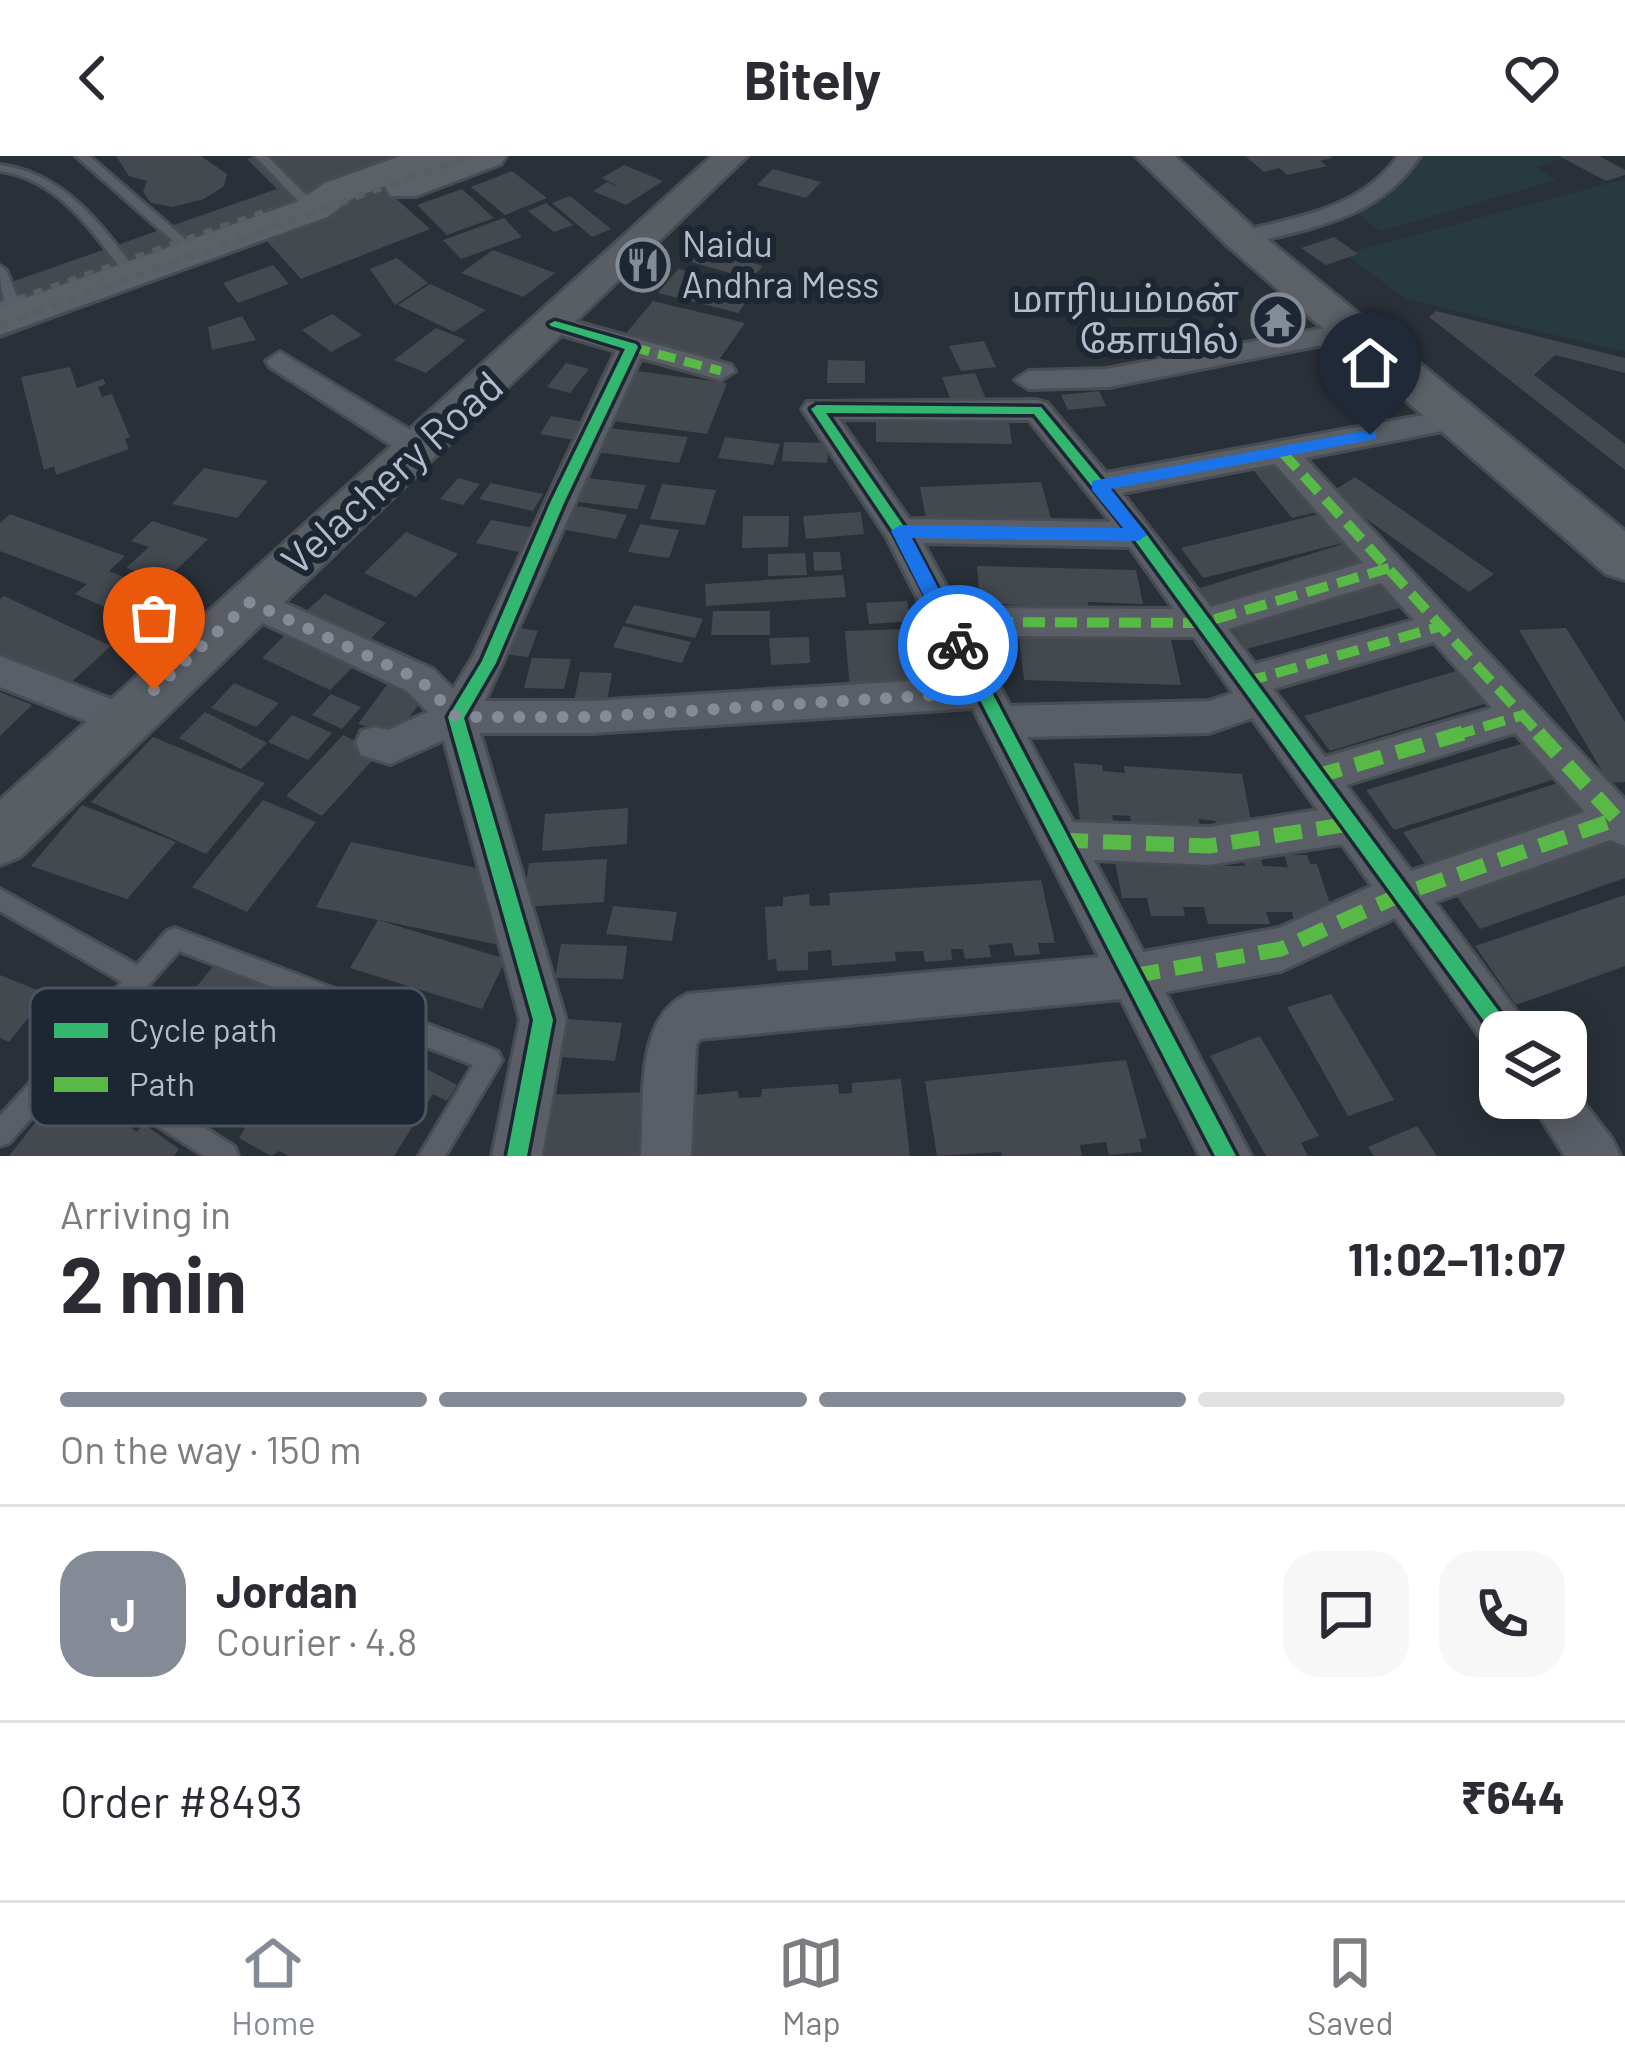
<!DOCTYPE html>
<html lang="en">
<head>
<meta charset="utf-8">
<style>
  body { margin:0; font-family:Barlow,"Noto Sans Tamil",sans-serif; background:#f7f7f7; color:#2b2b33; height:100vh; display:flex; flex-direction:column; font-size:45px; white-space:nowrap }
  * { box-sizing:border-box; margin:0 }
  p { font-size:39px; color:#7c7c81 }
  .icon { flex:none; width:66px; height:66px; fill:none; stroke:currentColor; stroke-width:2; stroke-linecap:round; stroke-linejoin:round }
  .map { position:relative; height:1000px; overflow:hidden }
  .sheet { display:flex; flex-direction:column; background:#fff; flex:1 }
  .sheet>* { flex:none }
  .tools { position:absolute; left:1479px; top:855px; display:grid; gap:24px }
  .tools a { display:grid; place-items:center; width:108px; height:108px; border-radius:24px; background:#fff; box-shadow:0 6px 30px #0003; font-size:60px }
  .pin { position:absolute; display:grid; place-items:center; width:102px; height:102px; color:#fff; margin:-123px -51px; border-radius:50% 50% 50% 0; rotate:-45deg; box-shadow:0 0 12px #0007 }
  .pin .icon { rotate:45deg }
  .courier { position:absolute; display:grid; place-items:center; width:120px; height:120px; margin:-60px; border:9px solid #1a73e8; border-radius:50%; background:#fff; color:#222; box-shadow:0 3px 15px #0007 }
  .overview em { font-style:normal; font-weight:700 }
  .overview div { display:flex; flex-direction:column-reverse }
  .overview { display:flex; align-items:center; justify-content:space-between; height:204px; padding:0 60px }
  h1 { font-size:78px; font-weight:700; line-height:90px }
  .bar { display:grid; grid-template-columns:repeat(4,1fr); gap:18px 12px; align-content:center; height:144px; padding:0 60px }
  .bar i { height:15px; border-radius:9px; background:#e1e1e2 }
  .bar .selected { background:#848b96 }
  .bar p { grid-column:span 4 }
  .line { display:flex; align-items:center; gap:30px; padding:0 60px; border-top:3px solid #e1e1e2 }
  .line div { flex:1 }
  .round { display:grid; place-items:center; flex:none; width:126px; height:126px; border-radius:36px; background:#f7f7f7 }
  header { display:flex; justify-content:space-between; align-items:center; height:156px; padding:0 60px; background:#fff; font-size:54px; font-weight:700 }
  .menu { display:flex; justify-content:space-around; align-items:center; height:168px; border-top:3px solid #e1e1e2; background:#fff; font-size:33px; color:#7c7c81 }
  .menu a { display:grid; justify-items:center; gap:6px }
  .menu .selected { color:#848b96 }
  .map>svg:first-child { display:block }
  .green { fill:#273a3e }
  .building { fill:#444950 }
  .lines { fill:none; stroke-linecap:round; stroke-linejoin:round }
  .lane-casing { stroke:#484c53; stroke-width:6 }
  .street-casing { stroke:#484c53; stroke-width:6 }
  .secondary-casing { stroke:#484c53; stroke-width:6 }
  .primary-casing { stroke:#484c55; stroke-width:6 }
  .lane { fill:#5a5e66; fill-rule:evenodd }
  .street { fill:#5a5e66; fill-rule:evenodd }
  .secondary { fill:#595d64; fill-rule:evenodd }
  .primary { fill:#5c6168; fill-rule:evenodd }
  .rail { stroke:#595d64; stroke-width:6; stroke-dasharray:9 9; stroke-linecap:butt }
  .quiet-far2 { stroke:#58b947; stroke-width:9; stroke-dasharray:18 9; stroke-linecap:butt }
  .quiet-far1 { stroke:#58b947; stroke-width:10; stroke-dasharray:22 10; stroke-linecap:butt }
  .quiet { stroke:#58b947; stroke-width:15; stroke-dasharray:28 15; stroke-linecap:butt }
  .cycleway-casing { stroke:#1d2633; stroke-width:7 }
  .cycleway { fill:#33b770; fill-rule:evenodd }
  .route { fill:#1a73e8 }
  .done { stroke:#848b96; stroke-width:12; stroke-dasharray:0 21.6 }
  .labels { text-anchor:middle; stroke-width:12; stroke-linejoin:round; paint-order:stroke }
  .far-poi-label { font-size:36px; fill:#b4bcc9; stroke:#1d2633; text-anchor:start }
  .street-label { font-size:42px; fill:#b4bcc9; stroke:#1d2633 }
  .key { fill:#1d2633; stroke:#4a5360; stroke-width:3 }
  .key-label { font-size:33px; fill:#b4bcc9 }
</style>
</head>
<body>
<header><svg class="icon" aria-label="back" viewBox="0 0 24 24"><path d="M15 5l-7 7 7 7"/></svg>Bitely<svg class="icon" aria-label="heart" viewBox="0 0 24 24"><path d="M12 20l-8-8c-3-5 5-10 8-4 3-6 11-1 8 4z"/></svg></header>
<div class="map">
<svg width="1625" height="1000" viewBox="0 0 1625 1000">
  <rect width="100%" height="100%" fill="#2a3038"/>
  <path class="green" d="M1421,0H1570L1536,11L1556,24L1381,75L1357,58L1382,44Z
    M1625,23V196L1406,143L1344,98Z"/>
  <path class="building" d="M116,0H201L227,18L224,30L204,43L172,51L151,47L143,36L147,25L129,20Z
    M255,0H497L392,39L430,73L301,123L267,85L0,183V130L277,33L247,3Z
    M1245,0H1331L1332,2L1320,5L1327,10L1287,19L1279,12L1264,16Z
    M1559,0H1599L1625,14V19L1606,25Z
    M624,9L663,25L626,49L593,35L607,26L621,32L602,22Z
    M773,13L821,26L806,42L757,29Z
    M512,15L547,42L505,59L471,31Z
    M462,33L494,62L447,79L417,49Z
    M570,40L611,73L592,81L552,47Z
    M546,47L573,69L554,76L528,55Z
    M504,62L522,81L461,103L443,84Z
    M715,79L759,96L750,106L763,110L751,123L684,104L706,81Z
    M1334,81L1358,98L1326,109L1301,92Z
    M493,94L555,117L523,141L461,117Z
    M397,102L428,127L395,149L370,113Z
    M273,109L289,128L238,147L223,127Z
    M678,113L757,132L738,157L658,137Z
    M430,128L486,154L454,176L398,149Z
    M653,145L745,167L718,205L623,181Z
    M1436,155L1625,202V217L1555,199L1534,219L1625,288V314L1429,161Z
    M332,158L362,179L331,196L302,174Z
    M242,160L256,184L212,194L208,171Z
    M436,172L466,184L426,217L394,204Z
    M984,185L996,211L961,215L949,190Z
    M828,204L865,205V227H827Z
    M566,207L589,213L570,237L547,231Z
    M70,211L77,232L103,223L106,228L98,231L102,241L112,238L130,281L125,283L129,293L56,319L54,310L44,314L21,221Z
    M637,215L727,227L707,278L613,265Z
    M975,217L986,243L952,247L942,221Z
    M1099,235L1106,250L1068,254L1061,239Z
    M876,257L1008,259L1012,288L876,286Z
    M551,260L590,267L580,285L540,278Z
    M607,272L688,281L679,307L596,296Z
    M725,281L780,288L773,309L718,302Z
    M784,286L829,287L827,307L782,305Z
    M1277,303L1321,355L1292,362L1249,309Z
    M204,312L268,325L237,362L172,348Z
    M1355,321L1494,418L1469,436L1330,337Z
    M458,322L480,328L463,349L440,343Z
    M588,322L646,329L637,353L578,346Z
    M1041,326L1051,362L927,368L920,331Z
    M491,327L543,338L533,355L479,343Z
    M662,328L716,334L705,369L650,363Z
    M573,349L627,359L616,383L560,373Z
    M861,356L864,378L806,383L803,360Z
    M1322,357L1347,386L1203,422L1181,392Z
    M10,358L125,400L109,415L175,442L147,469L75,438L87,428L0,395V367Z
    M743,360H789L788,391L742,392Z
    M491,364L533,372L519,396L476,387Z
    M152,365L208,383L165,425L126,412L149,391L131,385Z
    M640,368L679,374L669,402L628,396Z
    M406,376L458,398L416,441L364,417Z
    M1346,387L1368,410L1218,456L1200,432Z
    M813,396H840L842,414L814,415Z
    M805,397L807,419L768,420V398Z
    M977,410L1136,414L1143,448L1088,446L1089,455L980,446Z
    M843,419L846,441L706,450L705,428Z
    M1376,424L1400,452L1247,493L1226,463Z
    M325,438L386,467L363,491L301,460Z
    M4,440L111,490L66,531L0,499V443Z
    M907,445L911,465L869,468L866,447Z
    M634,449L703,463L695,482L625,467Z
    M713,455H770V479H711Z
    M623,470L691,486L682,507L613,491Z
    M513,471L538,475L528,501L501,498Z
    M1566,472L1625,566V626L1609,627L1519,474Z
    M904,473L912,532L850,534L845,475Z
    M286,478L354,510L330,534L262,502Z
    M1019,480L1171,484L1181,529L1024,524Z
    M809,481L810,507L771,509L769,482Z
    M532,502L571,503L564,533L524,532Z
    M1466,512L1494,545L1330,595L1304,560Z
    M580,516L612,517L606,551L573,550Z
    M389,526L427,538L396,578L358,568Z
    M234,527L279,547L256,571L211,552Z
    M0,536L32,549L0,580Z
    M331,538L361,551L342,573L312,559Z
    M205,556L267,587L241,613L179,582Z
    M292,559L332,577L308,604L268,586Z
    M343,579L379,597L322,660L286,640Z
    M153,581L265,627L206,698L91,646Z
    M1531,585L1562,621L1394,674L1366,634Z
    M1074,607L1102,609L1103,615L1125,617L1124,610L1242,618L1251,665H1244L1246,674L1217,672L1215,665L1199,663L1200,672L1132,670L1130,660L1112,659L1114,668L1080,666Z
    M1568,624L1596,657L1428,712L1403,676Z
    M263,644L316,666L247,756L192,731Z
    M82,649L176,686L127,743L31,710Z
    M628,652L627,688L542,695L545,658Z
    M1612,671L1625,686V722L1480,773L1448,728Z
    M351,686L482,713L499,789L316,751Z
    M1222,697L1226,710H1245L1242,699H1260L1263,710L1288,711L1284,699H1307L1310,708H1317L1333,757L1295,768L1292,756H1266L1270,768H1208L1204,751H1183L1185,760H1151L1147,742H1122L1115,705Z
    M607,703L604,746L523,751L529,707Z
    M1041,724L1055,787H1038L1040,798L1015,800L1012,787L989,789L991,801L965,803L963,793H951L952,804L925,806L923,795L895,796L896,805L832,810L831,794L808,796V814L777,815L776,803L768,804L765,751L783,750V741L809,738L810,750L830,749L829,737Z
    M1625,739V810L1516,849L1475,790Z
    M613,750L677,756L672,785L606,778Z
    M378,764L506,803L482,853L350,812Z
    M561,788L627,790L623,823L555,822Z
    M216,807L241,820L248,811L290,833L285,839L307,850L311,844L344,861L339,868L375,888L381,880L425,903L421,910L457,929L447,945L433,938L394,1000H289L279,995L271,1000L239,982L245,972L224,960L238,941L220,931L200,957L158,932L165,924L141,912L164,884L157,881L179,853L186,856L199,840L192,836Z
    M0,819L47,838L9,886L0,882Z
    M1331,838L1394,944L1348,960L1287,851Z
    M555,862L622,867L615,905L546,900Z
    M1260,880L1319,980L1301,987L1308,1000H1266L1210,900Z
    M1126,904L1147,982L1139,983L1142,996L1109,999L1106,986L1080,989L1082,1000H1002L1001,996L937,1000L925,925Z
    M901,923L910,1000H693V939L738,935L739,942L761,941L762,933L838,928L839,938L852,937V927Z
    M65,929L83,941L90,932L128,958L121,965L137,976L144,968L179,993L174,1000H9Z
    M655,936L651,1000H530L539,939Z
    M1417,970L1437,1000H1374L1368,991Z"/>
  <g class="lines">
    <g class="lane-casing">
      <path id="lane" d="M76,0H89L197,93V99H189Z
        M255,0H267L317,50V56H309Z
        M0,9C64,17 102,69 138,118L137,121H127C94,77 59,23 0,15Z
        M0,110L6,114L25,159L23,162L18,163C2,153 0,128 0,110Z
        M0,733L137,809L167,775L175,772L490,892L498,896L502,904L445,1000H419L473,909L179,795L88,897L235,991L238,1000H204L73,915L9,987L0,990V960L122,826L0,755Z"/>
    </g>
    <g class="street-casing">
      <path id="street" d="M1398,0H1420C1379,63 1311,72 1242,89L1230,82L1233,77C1292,62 1361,54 1398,0Z
        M555,160L731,209L735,215L721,224L641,202L485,545H593L958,522L886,380L802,253L807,246L1037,244L1047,247L1106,317L1457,253L1468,256L1472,263L1468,270L1305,302L1625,644V690L1610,684L1435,746L1520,860L1527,876H1500V897L1488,892L1395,762L1281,815L1165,836L1251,1000H1200L1121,843L700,883L696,889L691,1000H641C645,950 633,861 688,838L1099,801L973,552L593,577H480L566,864L542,1000H492L520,864L444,584L390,608L361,599L356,587L361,575L375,571L388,574L428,556L407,535L238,455L233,446L238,437L250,433L262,437L433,513L453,533L473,501L616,195L545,174L541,168L545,162ZM839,263L1029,264L1111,366L909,363ZM1275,308L1363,407L1211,451L1122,337ZM923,387L1130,391L1174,453L991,452L979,456L973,466L979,476L991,480L1194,481L1233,537L1209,545L1010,550ZM1381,427L1414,464L1255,508L1228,473ZM1434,486L1492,552L1325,601L1273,533ZM1252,562L1318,654L1209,671L1073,666L1027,581L1209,577ZM1515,577L1585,656L1411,715L1346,629ZM1342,688L1372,730L1279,772L1143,796L1094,704L1209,709Z
        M1352,167L1362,169L1366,175L1362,181L1109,231L1029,233L1015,224L1029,215L1106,213Z
        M280,196L430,286L434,293L430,300H408L270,211L266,205Z
        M0,500L134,552L140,563L134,574L121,579L0,531Z
        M1566,924L1612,983L1620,1000H1565L1528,942H1566Z"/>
    </g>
    <g class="secondary-casing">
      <path id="secondary" d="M712,0H747L20,701L0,709V644Z"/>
    </g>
    <g class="primary-casing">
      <path id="primary" d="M401,0H506L501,8L416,40H390L385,30L351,43L327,61L0,179V151L299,45L325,27Z
        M1136,0H1175L1256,74L1625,375V424L1606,418L1228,90Z"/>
    </g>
    <use href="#lane" class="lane"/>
    <use href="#street" class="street"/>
    <use href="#secondary" class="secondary"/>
    <use href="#primary" class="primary"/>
    <path class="rail" d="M0,149L272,53
      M0,169L471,0"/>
    <path class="quiet-far2" d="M632,191L721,215"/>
    <path class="quiet-far1" d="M1282,296L1541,580
      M991,466L1202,467L1389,412
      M1245,526L1442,470
      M1453,580L1523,559"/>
    <path class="quiet" d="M1538,577L1625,672
      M1314,621L1463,577
      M1060,684L1209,690L1349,668
      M1132,820L1281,793L1402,738L1617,663"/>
    <g class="cycleway-casing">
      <path id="cycleway" d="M555,165L636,188L638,191L564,347L496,507L464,562L553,864L527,1000H507L533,864L448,561L482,505L550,347L625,193L551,170L549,168Z
        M817,249L1041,251L1144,375L1514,876H1500V884L1497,883L1134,383L1034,258L826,257L907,375L1236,1000H1215L894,377L811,253Z"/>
    </g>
    <use href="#cycleway" class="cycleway"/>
  </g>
  <path class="route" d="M1370,274L1376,275V283L1111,333L1147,379L1138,385L912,382L968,489L958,496L951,494L891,375L900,369L1123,372L1092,334V325Z"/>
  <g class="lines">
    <path class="done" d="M154,534L250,446L420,524L457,561H593L982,536L958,489"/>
  </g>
  <defs>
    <g id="restaurant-ring" transform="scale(2.7)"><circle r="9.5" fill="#1d2633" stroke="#848b96" stroke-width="1.5"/><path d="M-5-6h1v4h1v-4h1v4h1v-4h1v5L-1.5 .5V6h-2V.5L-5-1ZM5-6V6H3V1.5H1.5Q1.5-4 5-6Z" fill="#848b96"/></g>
    <g id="temple-ring" transform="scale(2.7)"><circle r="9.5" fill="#1d2633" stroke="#848b96" stroke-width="1.5"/><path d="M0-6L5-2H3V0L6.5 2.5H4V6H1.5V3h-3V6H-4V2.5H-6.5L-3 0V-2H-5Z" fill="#848b96"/></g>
  </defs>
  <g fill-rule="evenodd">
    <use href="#restaurant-ring" x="643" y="109"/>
    <use href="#temple-ring" x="1278" y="164"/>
  </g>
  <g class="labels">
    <g class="far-poi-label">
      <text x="682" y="101">Naidu<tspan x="682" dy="41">Andhra Mess</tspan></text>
      <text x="1239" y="156" text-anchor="end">மாரியம்மன்<tspan x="1239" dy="41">கோயில்</tspan></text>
    </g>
    <g class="street-label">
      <text transform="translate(392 317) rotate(-42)" y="15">Velachery Road</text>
    </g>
  </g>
  <rect x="30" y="832" width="396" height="138" rx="18" class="key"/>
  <rect x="54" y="867" width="54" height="15" fill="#33b770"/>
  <rect x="54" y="921" width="54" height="15" fill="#58b947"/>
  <g class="key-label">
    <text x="129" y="886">Cycle path</text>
    <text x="129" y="940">Path</text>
  </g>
</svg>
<div class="tools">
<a><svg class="icon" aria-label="layers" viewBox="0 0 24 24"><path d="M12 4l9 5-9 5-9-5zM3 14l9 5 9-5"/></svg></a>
</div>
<div class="pin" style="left:154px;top:534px;background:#ea580c"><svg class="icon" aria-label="bag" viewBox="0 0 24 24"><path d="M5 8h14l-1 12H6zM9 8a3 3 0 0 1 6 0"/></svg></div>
<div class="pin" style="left:1370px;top:279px;background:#1f2937"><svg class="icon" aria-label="home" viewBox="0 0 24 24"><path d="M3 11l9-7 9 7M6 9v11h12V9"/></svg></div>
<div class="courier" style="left:958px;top:489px"><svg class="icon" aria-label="bike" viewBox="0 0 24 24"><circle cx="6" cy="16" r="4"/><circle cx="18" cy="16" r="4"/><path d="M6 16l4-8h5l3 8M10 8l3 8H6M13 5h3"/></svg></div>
</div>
<section class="sheet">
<div class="overview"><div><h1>2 min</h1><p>Arriving in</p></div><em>11:02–11:07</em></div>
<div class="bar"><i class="selected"></i><i class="selected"></i><i class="selected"></i><i></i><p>On the way · 150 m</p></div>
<div class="line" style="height:216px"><b class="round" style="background:#848b96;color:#fff">J</b><div><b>Jordan</b><p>Courier · 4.8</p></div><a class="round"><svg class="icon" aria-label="chat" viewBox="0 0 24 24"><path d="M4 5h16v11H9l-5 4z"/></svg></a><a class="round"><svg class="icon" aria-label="phone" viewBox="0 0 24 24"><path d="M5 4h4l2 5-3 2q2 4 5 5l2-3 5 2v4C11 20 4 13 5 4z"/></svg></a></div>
<div class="line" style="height:156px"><div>Order #8493</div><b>₹644</b></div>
</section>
<nav class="menu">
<a class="selected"><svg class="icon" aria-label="home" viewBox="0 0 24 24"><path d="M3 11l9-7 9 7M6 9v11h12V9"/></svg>Home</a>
<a><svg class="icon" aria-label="map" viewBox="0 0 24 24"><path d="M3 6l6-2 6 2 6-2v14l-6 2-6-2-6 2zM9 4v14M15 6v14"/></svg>Map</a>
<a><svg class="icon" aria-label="saved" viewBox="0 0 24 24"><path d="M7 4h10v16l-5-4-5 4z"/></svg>Saved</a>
</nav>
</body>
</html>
